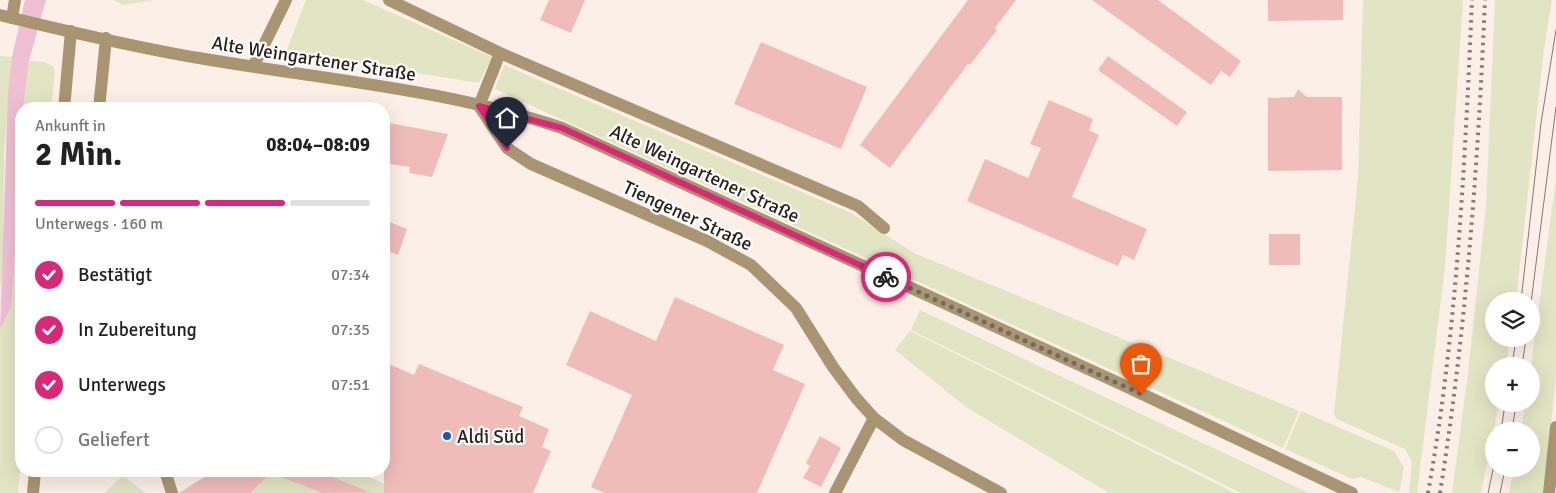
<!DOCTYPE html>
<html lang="de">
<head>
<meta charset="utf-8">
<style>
  body { margin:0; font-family:Signika,sans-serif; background:#f2f2f2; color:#222; height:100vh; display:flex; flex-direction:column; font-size:19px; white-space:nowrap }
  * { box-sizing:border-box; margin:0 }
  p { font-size:16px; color:#767676 }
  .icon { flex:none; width:28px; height:28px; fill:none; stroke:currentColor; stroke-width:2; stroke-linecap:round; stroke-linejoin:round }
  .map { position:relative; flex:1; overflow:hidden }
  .drawer { position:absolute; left:15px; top:102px; width:375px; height:375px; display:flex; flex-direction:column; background:#fff; border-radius:20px; box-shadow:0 5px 20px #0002 }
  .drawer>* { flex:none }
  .controls { position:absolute; left:1485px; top:292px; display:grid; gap:10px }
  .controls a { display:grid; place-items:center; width:55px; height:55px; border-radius:50%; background:#fff; box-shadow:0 5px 20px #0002; font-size:25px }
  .pin { position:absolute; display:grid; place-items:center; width:42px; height:42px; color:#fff; margin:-51px -21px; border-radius:50% 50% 50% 0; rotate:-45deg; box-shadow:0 0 5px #0007 }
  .pin .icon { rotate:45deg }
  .courier { position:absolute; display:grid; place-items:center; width:50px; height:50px; margin:-25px; border:4px solid #db2777; border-radius:50%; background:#fff; color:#222; box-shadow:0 1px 6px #0007 }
  .head em { font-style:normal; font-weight:800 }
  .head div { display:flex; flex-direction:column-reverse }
  .head { display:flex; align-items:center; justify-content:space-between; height:85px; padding:0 20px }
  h1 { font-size:32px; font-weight:800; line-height:38px }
  .bar { display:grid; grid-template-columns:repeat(4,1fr); gap:8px 5px; align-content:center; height:60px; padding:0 20px }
  .bar i { height:6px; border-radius:4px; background:#e0e0e0 }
  .bar .selected { background:#db2777 }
  .bar p { grid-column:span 4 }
  ol { padding:0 20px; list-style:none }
  li { display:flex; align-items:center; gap:15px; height:55px }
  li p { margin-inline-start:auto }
  li .icon { padding:5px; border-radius:50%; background:#db2777; color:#fff; stroke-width:4 }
  li:last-child { color:#767676 }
  li i { width:28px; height:28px; border:2px solid #e0e0e0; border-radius:50% }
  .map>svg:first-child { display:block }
  .green { fill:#e2e5c3 }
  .water { fill:#efbfd4 }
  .building { fill:#f0bcba }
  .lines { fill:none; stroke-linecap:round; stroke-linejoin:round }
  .lane { stroke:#aa9572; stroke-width:12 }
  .street { stroke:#aa9572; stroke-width:12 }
  .tram { stroke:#867972; stroke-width:1 }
  .rail { stroke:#867972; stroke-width:4; stroke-dasharray:2.5 5; stroke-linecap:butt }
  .done { stroke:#746861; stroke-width:5; stroke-dasharray:0 9 }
  .route { stroke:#db2777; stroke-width:6 }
  .poi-dot { fill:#145ac5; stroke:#fff; stroke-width:2 }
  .labels { text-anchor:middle; stroke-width:4.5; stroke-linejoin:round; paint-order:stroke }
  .street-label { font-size:19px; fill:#2b1f19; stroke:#fff }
  .poi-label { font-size:19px; fill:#2b1f19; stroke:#fff; text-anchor:start }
</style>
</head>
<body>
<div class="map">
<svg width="1556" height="493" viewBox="0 0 1556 493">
  <rect width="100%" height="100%" fill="#fcefe7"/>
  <path class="green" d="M113,0H154L123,5Z
    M306,0H363L492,57L479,83L286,52Z
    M1363,0H1463L1445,267L1417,493H1409L1412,462L1405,449L1337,419L1334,414L1358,178Z
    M1495,0H1552L1544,49L1516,301H1494V339H1510L1506,366H1494V404H1499L1481,493H1452L1468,373L1486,206Z
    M0,56L12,57L4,149L3,271L0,287Z
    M29,61L44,62L53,66L55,71L51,109H23Z
    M504,65L851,213L916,254L1299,411L1283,448L495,89Z
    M21,125V454L18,493H0V330L11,307L14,272Z
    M1556,178V377L1544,493H1509L1514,469H1531V431H1521L1525,404H1531V366Z
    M920,310L1309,493H1241L911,330Z
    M910,331L1235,493H1109L966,407L895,350Z
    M1301,411L1394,451L1404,468L1399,492L1361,477L1352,479L1285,449Z
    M214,471H352L409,493H178Z
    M123,476L146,493H104Z"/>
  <path class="water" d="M25,0H46L29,61L23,109H21L14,272L11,307L0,330L8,93L12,57Z"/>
  <path class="building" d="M549,0H585L571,33L540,20Z
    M968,0H1016L995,28L997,30L970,65L968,64L890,168L860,145Z
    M1092,0H1158L1241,61L1230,77L1221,71L1211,85Z
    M1268,0H1343V20L1268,21Z
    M761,42L867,87L841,149L734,104Z
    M1108,56L1187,112L1177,126L1098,70Z
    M1298,89L1307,97H1342V170L1268,171V98L1294,97Z
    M1049,100L1093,119L1089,130L1099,135L1072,197L1147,229L1134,260L1123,255L1118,266L967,201L985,159L1028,178L1041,148L1030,144Z
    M384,122L448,134L432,177L409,173L410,167L384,163Z
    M390,222L407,229L398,255L384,250V238Z
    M1269,234H1300V265H1269Z
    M675,297L784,345L773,370L805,384L757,493H605L591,487L632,395L566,365L590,311L656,341Z
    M384,362L414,375L419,364L523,407L519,416L549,429L542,447L551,451L533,493H384Z
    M820,436L841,448L821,487L803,478L810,466L806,463Z
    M214,471H317L370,492L322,493L271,473L250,493H180Z"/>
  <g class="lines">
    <path class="lane" d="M12,18L15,0
      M64,109L71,31
      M99,109L106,38
      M165,471L172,493
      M33,493L35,471
      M835,493L874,418"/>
    <path class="street" d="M389,0L500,53L858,206L884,228
      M0,15C66,31 133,47 199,58C320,79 446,89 562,128L1123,385L1352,493
      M254,65L286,0
      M479,106L507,148L531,164L707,241L751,265L796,308L833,367L856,398L874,418L903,440L1001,493
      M479,106L500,53
      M1549,493L1556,427"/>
    <path class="tram" d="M1521,301L1541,123L1556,30
      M1531,303L1556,107
      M1512,366L1516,339
      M1522,366L1526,339
      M1501,431L1505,404
      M1512,431L1516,404
      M1488,493L1494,465
      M1500,493L1505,469"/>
    <path class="rail" d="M1428,493C1457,333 1465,162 1472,0
      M1440,493C1466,330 1478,165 1485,0"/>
  </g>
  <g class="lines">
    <path class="done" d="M886,277L1141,394"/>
    <path class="route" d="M507,148L479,106L562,128L886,277"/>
  </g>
  <circle class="poi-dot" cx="447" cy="436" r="5"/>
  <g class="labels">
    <g class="street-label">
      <text transform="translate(314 58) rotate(9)" y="7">Alte Weingartener Straße</text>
      <text transform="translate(705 173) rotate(25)" y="7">Alte Weingartener Straße</text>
      <text transform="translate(688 215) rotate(25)" y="7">Tiengener Straße</text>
    </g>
    <g class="poi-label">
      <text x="457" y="443">Aldi Süd</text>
    </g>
  </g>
</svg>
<div class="controls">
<a><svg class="icon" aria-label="layers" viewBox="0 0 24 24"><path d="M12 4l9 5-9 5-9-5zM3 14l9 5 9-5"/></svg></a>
<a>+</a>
<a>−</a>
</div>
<div class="pin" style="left:1141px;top:394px;background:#ea580c"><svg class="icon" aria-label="bag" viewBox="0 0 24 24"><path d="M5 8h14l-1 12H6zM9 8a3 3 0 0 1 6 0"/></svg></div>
<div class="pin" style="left:507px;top:148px;background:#1f2937"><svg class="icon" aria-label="home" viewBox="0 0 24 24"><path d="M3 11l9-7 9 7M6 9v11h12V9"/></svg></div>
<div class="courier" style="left:886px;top:277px"><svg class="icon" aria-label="bike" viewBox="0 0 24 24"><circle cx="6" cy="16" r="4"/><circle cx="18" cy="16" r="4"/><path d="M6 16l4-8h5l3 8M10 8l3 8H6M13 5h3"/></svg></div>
<section class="drawer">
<div class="head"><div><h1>2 Min.</h1><p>Ankunft in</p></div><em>08:04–08:09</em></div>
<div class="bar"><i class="selected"></i><i class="selected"></i><i class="selected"></i><i></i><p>Unterwegs · 160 m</p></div>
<ol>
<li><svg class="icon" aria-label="check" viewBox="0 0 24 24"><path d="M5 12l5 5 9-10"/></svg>Bestätigt<p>07:34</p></li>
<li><svg class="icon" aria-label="check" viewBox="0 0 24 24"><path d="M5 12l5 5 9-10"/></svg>In Zubereitung<p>07:35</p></li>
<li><svg class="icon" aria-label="check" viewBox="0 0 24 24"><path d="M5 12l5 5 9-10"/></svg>Unterwegs<p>07:51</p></li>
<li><i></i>Geliefert</li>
</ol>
</section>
</div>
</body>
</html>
